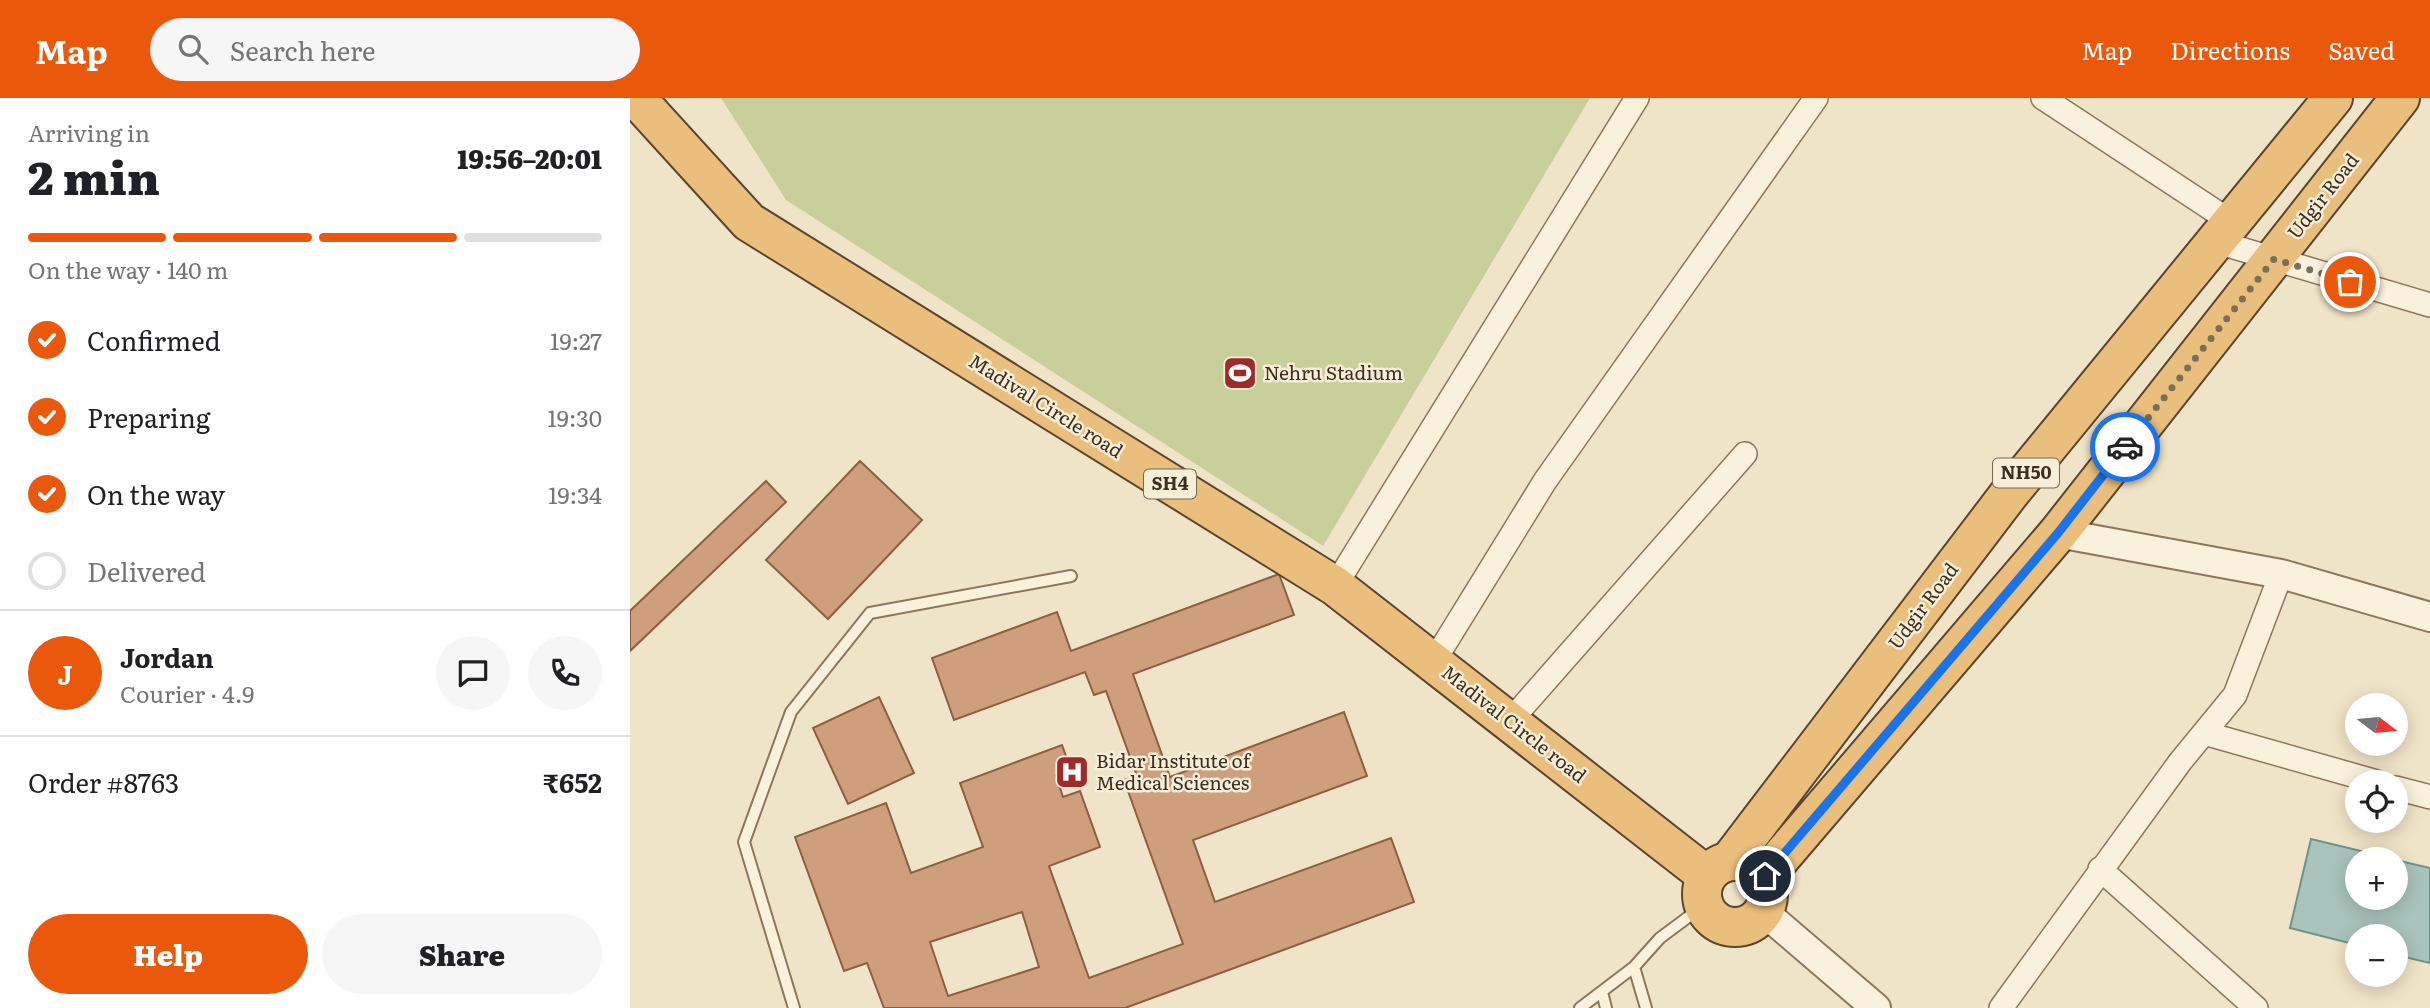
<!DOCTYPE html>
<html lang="en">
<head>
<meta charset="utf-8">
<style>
  body { margin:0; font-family:Literata,serif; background:#f6f6f6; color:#202124; height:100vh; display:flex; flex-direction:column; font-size:26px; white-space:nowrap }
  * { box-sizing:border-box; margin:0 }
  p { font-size:23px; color:#757577 }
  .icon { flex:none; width:38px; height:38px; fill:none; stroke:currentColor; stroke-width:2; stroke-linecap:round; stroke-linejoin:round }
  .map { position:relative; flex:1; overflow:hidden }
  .side { display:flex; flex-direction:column; background:#fff; width:630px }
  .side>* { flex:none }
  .needle { width:46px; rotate:106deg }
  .tools { position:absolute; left:1715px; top:595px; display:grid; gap:14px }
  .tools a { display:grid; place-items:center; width:63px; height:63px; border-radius:50%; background:#fff; box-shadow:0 4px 18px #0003; font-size:35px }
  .pin { position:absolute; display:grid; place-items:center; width:60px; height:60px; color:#fff; margin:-30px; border:4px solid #fff; border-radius:50%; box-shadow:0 2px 7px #0007 }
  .courier { position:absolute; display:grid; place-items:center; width:70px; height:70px; margin:-35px; border:5px solid #1a73e8; border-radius:50%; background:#fff; color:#222; box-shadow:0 2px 9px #0007 }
  .head em { font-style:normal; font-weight:800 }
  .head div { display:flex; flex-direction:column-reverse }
  .head { display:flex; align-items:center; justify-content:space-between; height:119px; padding:0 28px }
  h1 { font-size:46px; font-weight:800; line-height:52px }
  .bar { display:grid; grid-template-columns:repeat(4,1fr); gap:10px 7px; align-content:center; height:84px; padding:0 28px }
  .bar i { height:9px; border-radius:5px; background:#e0e0e0 }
  .bar .current { background:#ea580c }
  .bar p { grid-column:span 4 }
  .line { display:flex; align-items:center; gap:18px; padding:0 28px; border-top:2px solid #e0e0e0 }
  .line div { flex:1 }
  .round { display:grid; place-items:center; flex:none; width:74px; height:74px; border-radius:37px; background:#f6f6f6 }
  ol { padding:0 28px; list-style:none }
  li { display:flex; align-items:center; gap:21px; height:77px }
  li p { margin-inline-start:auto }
  li .icon { padding:7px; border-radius:50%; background:#ea580c; color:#fff; stroke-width:4 }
  li:last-child { color:#757577 }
  li i { width:38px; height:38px; border:4px solid #e0e0e0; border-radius:50% }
  .cta { display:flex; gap:14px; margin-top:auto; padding:14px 28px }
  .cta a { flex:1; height:80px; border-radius:42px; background:#ea580c; color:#fff; font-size:28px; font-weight:800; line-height:80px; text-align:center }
  .cta a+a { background:#f6f6f6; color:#202124 }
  header { display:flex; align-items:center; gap:42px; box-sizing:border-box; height:98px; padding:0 35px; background:#ea580c; color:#fff }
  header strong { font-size:33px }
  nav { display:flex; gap:38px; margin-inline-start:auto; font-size:24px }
  .search { width:490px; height:63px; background:#f6f6f6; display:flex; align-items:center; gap:18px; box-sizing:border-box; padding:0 24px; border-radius:38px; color:#757577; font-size:26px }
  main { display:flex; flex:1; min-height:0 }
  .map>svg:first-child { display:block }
  .green { fill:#c9cf9b }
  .water { fill:#a9c4bc; stroke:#6f938a; stroke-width:2 }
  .building { fill:#cf9f7d; stroke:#8d5f41; stroke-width:2; fill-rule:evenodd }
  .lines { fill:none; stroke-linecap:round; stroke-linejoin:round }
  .service-casing { stroke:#8d765c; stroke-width:14 }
  .minor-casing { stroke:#8d765c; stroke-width:26 }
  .tertiary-casing { stroke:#8d765c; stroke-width:32 }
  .trunk-casing { stroke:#5b4430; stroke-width:42 }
  .service { stroke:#faf1dc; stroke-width:10 }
  .minor { stroke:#faf1dc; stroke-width:23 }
  .tertiary { stroke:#faf1dc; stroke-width:28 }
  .trunk { stroke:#eabe7c; stroke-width:38 }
  .done { stroke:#7c6e5b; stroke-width:7; stroke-dasharray:0 12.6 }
  .route { stroke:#1a73e8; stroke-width:9 }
  .labels { text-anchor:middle; stroke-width:5; stroke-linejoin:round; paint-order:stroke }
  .shield { fill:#f7eed8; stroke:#756857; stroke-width:2 }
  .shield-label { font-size:18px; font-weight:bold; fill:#3d2e20 }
  .street-label { font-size:19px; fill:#3d2e20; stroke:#f7eed8 }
  .poi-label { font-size:19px; fill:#3d2e20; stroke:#f7eed8; text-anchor:start }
</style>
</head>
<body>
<header>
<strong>Map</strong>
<div class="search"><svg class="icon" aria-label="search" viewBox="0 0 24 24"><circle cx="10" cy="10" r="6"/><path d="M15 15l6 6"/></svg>Search here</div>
<nav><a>Map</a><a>Directions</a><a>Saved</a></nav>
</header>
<main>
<section class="side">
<div class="head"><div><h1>2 min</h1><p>Arriving in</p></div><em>19:56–20:01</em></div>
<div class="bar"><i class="current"></i><i class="current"></i><i class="current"></i><i></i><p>On the way · 140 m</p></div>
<ol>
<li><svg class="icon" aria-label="check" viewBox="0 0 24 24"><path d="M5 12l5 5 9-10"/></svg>Confirmed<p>19:27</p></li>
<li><svg class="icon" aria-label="check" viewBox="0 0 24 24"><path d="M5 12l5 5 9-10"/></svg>Preparing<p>19:30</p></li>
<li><svg class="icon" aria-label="check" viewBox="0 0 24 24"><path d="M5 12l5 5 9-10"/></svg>On the way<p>19:34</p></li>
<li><i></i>Delivered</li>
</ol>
<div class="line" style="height:126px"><b class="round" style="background:#ea580c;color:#fff">J</b><div><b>Jordan</b><p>Courier · 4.9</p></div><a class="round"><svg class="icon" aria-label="chat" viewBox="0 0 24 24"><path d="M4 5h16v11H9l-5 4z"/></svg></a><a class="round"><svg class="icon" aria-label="phone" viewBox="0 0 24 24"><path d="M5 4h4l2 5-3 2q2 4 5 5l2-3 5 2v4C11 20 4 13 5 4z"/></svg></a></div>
<div class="line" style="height:91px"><div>Order #8763</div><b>₹652</b></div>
<div class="cta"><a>Help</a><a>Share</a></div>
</section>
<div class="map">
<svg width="1800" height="910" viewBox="0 0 1800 910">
  <rect width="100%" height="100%" fill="#f0e4c8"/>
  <path class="green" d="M91,0H960L693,448L156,102Z"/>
  <path class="water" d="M1681,741L1764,761H1727V800H1766V762L1800,770V865L1766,857V838H1727V847L1660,830Z"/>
  <path class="building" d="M230,363L292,422L198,521L136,462Z
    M136,383L156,404L0,553V513Z
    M649,476L664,517L503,576L540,679L714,614L737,678L563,742L585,804L761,740L784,804L495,910H254L237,865L214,873L165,739L256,705L281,775L353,749L330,685L432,647L441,672L426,678L433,699L450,693L470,749L419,768L459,880L553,846L494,682L507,678L476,593L464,597L455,574L324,622L302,560L427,514L441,553ZM392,814L409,869L318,898L300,844Z
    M249,599L284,675L218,706L183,630Z"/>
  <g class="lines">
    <g class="service-casing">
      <path id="service" d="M1004,869L1016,910
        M972,894L976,910
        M164,910L114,744L161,614L240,515L441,478
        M950,910L1004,869L1030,840L1073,808"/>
    </g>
    <g class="minor-casing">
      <path id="minor" d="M1413,0L1603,125
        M1587,144L1800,207
        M705,488L1007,0
        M804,563L915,383L1186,0
        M880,623L1115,356
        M1574,635L1747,684
        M1766,690L1800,699
        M1470,771L1626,910
        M1371,910L1550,664L1605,597L1651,476"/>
    </g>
    <g class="tertiary-casing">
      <path id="tertiary" d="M1428,435L1651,476L1800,519
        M1134,814L1246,910"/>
    </g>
    <g class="trunk-casing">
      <path id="trunk" d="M6,0L119,124L705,488L1076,777
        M1101,761L1379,396L1703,0
        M1072 796a33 33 0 1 1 66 0a33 33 0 1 1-66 0Z
        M1135,778L1428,435L1770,0"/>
    </g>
    <use href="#service" class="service"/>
    <use href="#minor" class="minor"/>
    <use href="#tertiary" class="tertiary"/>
    <use href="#trunk" class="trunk"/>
  </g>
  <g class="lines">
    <path class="done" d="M1495,349L1644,161L1720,184"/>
    <path class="route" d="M1135,778L1428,435L1495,349"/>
  </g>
  <defs>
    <g id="stadium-square" transform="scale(1.75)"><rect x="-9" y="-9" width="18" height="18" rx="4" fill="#9e2a2b" stroke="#f7eed8"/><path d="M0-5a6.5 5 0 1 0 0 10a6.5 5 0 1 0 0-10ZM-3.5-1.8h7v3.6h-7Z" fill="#fff"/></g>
    <g id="hospital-square" transform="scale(1.75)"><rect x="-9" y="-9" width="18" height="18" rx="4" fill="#9e2a2b" stroke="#f7eed8"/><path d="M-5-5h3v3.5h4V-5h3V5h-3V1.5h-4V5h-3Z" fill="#fff"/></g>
  </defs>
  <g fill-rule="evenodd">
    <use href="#stadium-square" x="610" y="275"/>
    <use href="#hospital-square" x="442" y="674"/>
  </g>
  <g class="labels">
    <g class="shield">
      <rect x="1363" y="360.5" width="66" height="29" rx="5"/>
      <rect x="514" y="371.5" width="52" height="29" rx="5"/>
    </g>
    <g class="shield-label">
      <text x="1396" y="381">NH50</text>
      <text x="540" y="392">SH4</text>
    </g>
    <g class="street-label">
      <text transform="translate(1693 98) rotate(-52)" y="7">Udgir Road</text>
      <text transform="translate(416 308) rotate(32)" y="7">Madival Circle road</text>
      <text transform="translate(1293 508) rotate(-53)" y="7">Udgir Road</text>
      <text transform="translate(884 626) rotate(38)" y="7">Madival Circle road</text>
    </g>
    <g class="poi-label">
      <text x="634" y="282">Nehru Stadium</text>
      <text x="466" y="670">Bidar Institute of<tspan x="466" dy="22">Medical Sciences</tspan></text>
    </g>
  </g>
</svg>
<div class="tools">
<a><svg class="needle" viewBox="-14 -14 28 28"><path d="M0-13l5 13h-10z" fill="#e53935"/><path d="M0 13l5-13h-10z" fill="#757577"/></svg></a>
<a><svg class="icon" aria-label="locate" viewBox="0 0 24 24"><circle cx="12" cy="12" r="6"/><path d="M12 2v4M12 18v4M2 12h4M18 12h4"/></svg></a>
<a>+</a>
<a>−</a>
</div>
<div class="pin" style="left:1720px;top:184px;background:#ea580c"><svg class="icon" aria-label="bag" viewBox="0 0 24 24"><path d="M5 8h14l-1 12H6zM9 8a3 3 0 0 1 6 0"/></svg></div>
<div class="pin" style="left:1135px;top:778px;background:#1f2937"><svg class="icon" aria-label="home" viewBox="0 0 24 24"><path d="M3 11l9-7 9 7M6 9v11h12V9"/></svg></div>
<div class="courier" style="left:1495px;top:349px"><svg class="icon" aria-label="car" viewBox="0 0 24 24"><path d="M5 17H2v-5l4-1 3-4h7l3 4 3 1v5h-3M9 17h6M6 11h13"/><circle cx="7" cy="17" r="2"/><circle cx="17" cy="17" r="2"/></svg></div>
</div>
</main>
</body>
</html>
